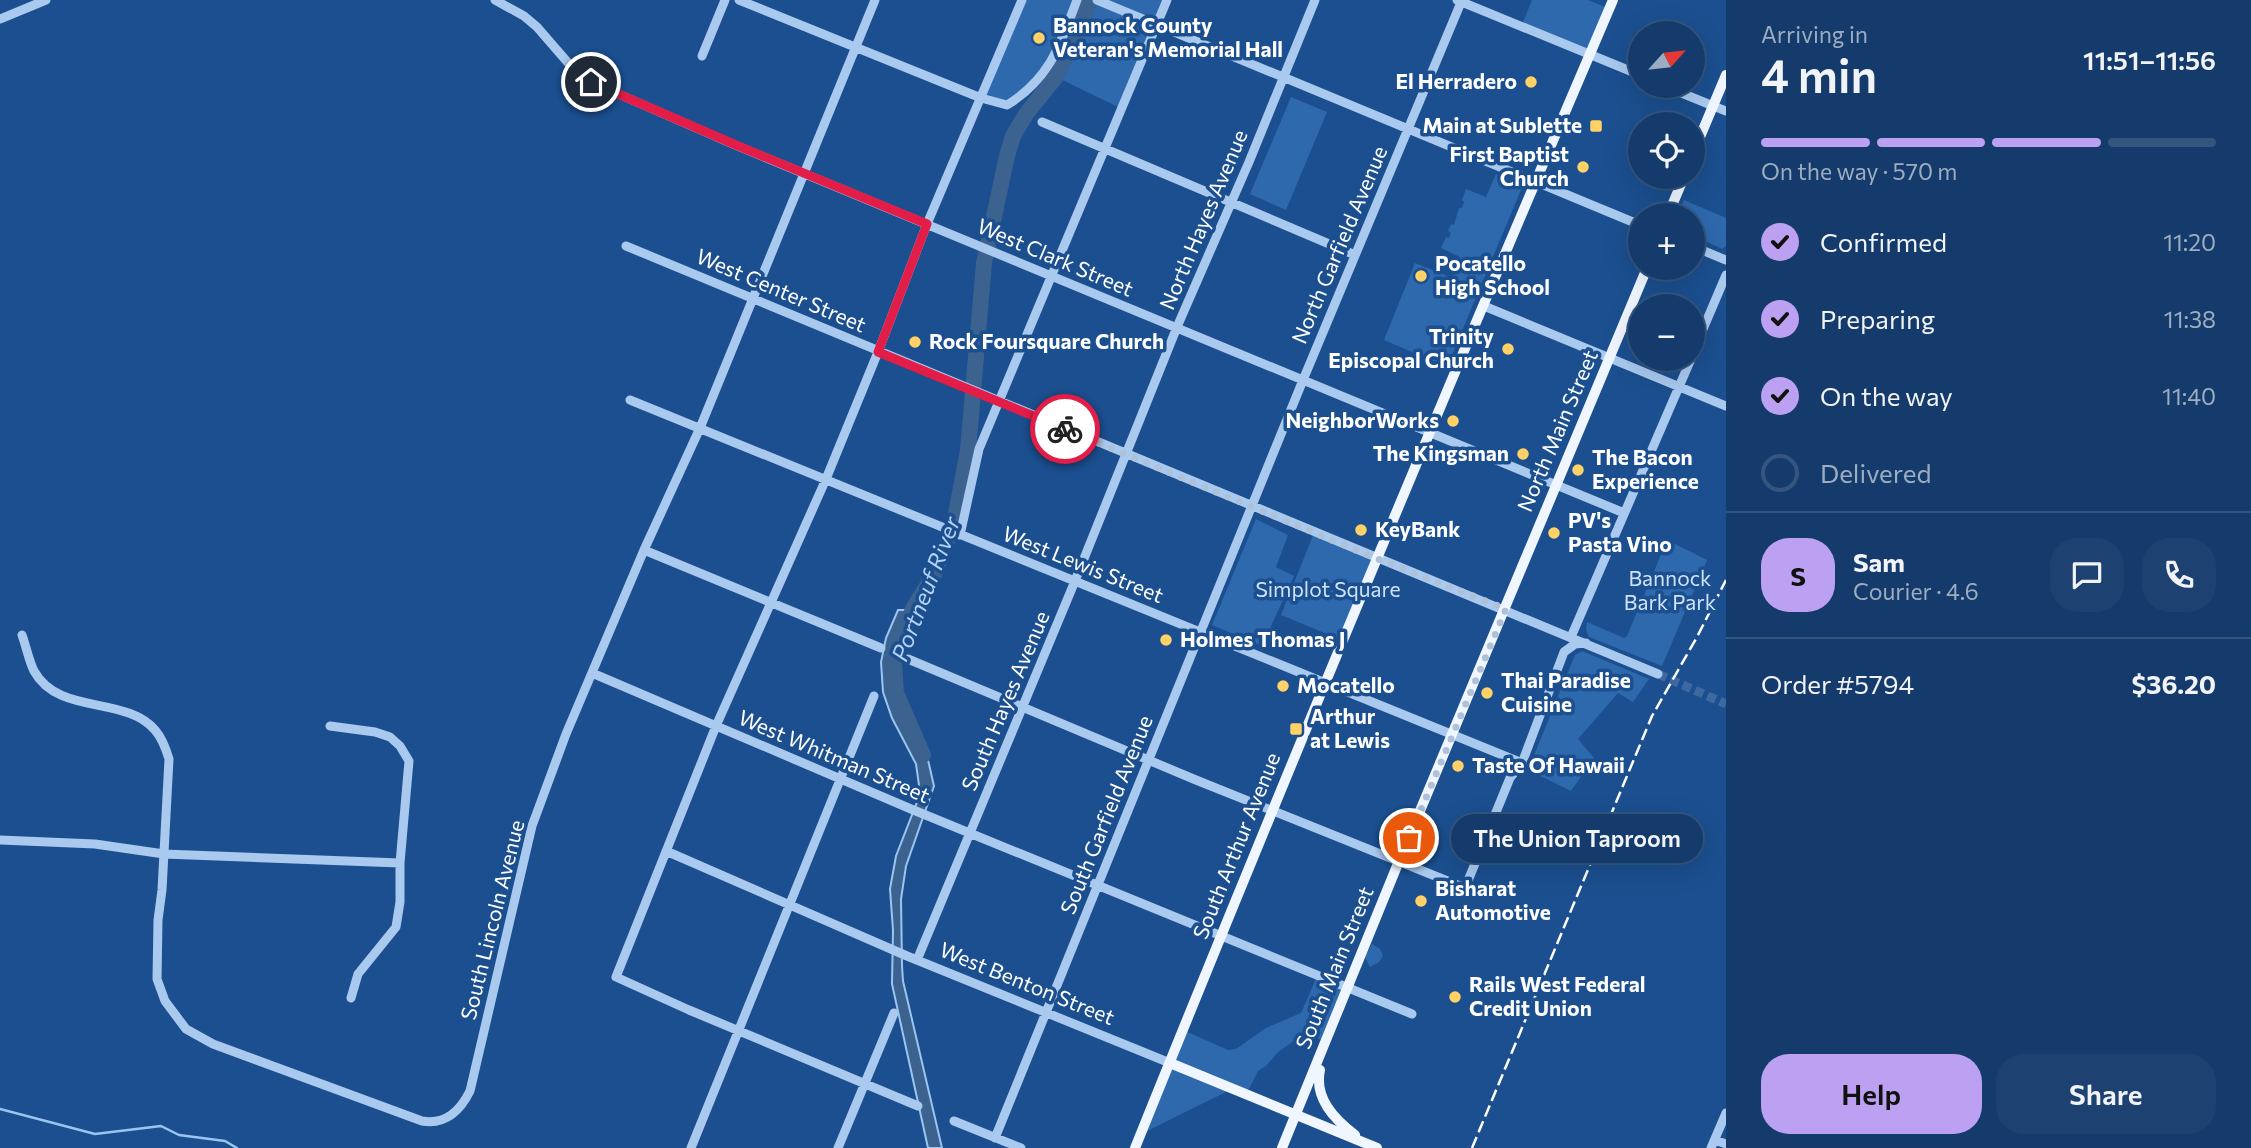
<!DOCTYPE html>
<html lang="en">
<head>
<meta charset="utf-8">
<style>
  body { margin:0; font-family:Commissioner,sans-serif; background:#1d4271; color:#f1f3f6; height:100vh; display:flex; flex-direction:column; font-size:26px; white-space:nowrap }
  * { box-sizing:border-box; margin:0 }
  p { font-size:23px; color:#9dadc1 }
  .icon { flex:none; width:38px; height:38px; fill:none; stroke:currentColor; stroke-width:2; stroke-linecap:round; stroke-linejoin:round }
  .map { position:relative; flex:1; overflow:hidden }
  .side { display:flex; flex-direction:column; background:#143b6b; width:525px }
  .side>* { flex:none }
  .needle { width:46px; rotate:63deg }
  .controls { position:absolute; left:1628px; top:21px; display:grid; gap:14px }
  .controls a { display:grid; place-items:center; width:77px; height:77px; border-radius:50%; background:#143b6b; box-shadow:0 7px 28px #0002,0 0 0 2px #33557e; font-size:35px }
  .pin { position:absolute; display:grid; place-items:center; width:60px; height:60px; color:#fff; margin:-30px; border:4px solid #fff; border-radius:50%; box-shadow:0 2px 7px #0007 }
  .courier { position:absolute; display:grid; place-items:center; width:70px; height:70px; margin:-35px; border:5px solid #e11d48; border-radius:50%; background:#fff; color:#222; box-shadow:0 2px 9px #0007 }
  .bubble { position:absolute; height:49px; border-radius:24px; background:#143b6b; box-shadow:0 7px 28px #0002,0 0 0 2px #33557e; font-size:23px; font-weight:600; line-height:49px; text-align:center }
  .overview em { font-style:normal; font-weight:600 }
  .overview div { display:flex; flex-direction:column-reverse }
  .overview { display:flex; align-items:center; justify-content:space-between; height:119px; padding:0 35px }
  h1 { font-size:46px; font-weight:600; line-height:52px }
  .bar { display:grid; grid-template-columns:repeat(4,1fr); gap:10px 7px; align-content:center; height:84px; padding:0 35px }
  .bar i { height:9px; border-radius:5px; background:#33557e }
  .bar .current { background:#bca0f2 }
  .bar p { grid-column:span 4 }
  .line { display:flex; align-items:center; gap:18px; padding:0 35px; border-top:2px solid #33557e }
  .line div { flex:1 }
  .round { display:grid; place-items:center; flex:none; width:74px; height:74px; border-radius:28px; background:#1d4271 }
  ol { padding:0 35px; list-style:none }
  li { display:flex; align-items:center; gap:21px; height:77px }
  li p { margin-inline-start:auto }
  li .icon { padding:7px; border-radius:50%; background:#bca0f2; color:#111; stroke-width:4 }
  li:last-child { color:#9dadc1 }
  li i { width:38px; height:38px; border:4px solid #33557e; border-radius:50% }
  .primary-button { display:flex; gap:14px; margin-top:auto; padding:14px 35px }
  .primary-button a { flex:1; height:80px; border-radius:28px; background:#bca0f2; color:#111; font-size:28px; font-weight:600; line-height:80px; text-align:center }
  .primary-button a+a { background:#1d4271; color:#f1f3f6 }
  main { display:flex; flex:1; min-height:0 }
  .map>svg:first-child { display:block }
  .green { fill:#2e69ad }
  .water { fill:#3c6290; stroke:#9cc4f0; stroke-width:2 }
  .lines { fill:none; stroke-linecap:round; stroke-linejoin:round }
  .stream { stroke:#9cc4f0; stroke-width:2.5 }
  .river { stroke:#3c6290; stroke-width:16 }
  .minor-tunnel { stroke:#3d69a0; stroke-width:9; stroke-dasharray:9 4.5; stroke-linecap:butt }
  .minor { stroke:#a9c9ee; stroke-width:9 }
  .major { stroke:#f0f6ff; stroke-width:10 }
  .rail { stroke:#fff; stroke-width:2.5; stroke-dasharray:12 5; stroke-linecap:butt }
  .done { stroke:#afc1d8; stroke-width:7; stroke-dasharray:0 12.6 }
  .route { stroke:#e11d48; stroke-width:9 }
  .poi-dot { fill:#ffd166; stroke:#1b4f8f; stroke-width:2.5 }
  .labels { text-anchor:middle; stroke-width:7; stroke-linejoin:round; paint-order:stroke }
  .poi-label { font-size:21px; font-weight:bold; fill:#fff; stroke:#1b4f8f; text-anchor:start }
  .street-label { font-size:21px; fill:#fff; stroke:#1b4f8f }
  .park-label { font-size:21px; fill:#cfe3fa; stroke:#1b4f8f }
  .water-label { font-size:23px; font-style:italic; fill:#b5d3f5; stroke:#1b4f8f }
</style>
</head>
<body>
<main>
<div class="map">
<svg width="1726" height="1148" viewBox="0 0 1726 1148">
  <rect width="100%" height="100%" fill="#1b4f8f"/>
  <path class="green" d="M1022,0H1167L1120,108L1046,72L1007,105L981,98Z
    M1532,0H1588L1610,9L1590,55L1521,27Z
    M1291,97L1327,112L1286,210L1250,194Z
    M1496,174L1523,185L1447,367L1384,340L1415,263L1452,278L1460,257L1441,248L1446,237L1449,238L1451,233L1448,231L1451,224L1454,225L1459,208H1462L1464,202L1462,200L1466,189L1486,197Z
    M1684,200L1726,218V246L1722,249L1692,235V215H1678Z
    M1256,519L1288,535L1276,567L1294,576L1262,646L1212,625Z
    M1314,533L1378,559L1344,641L1281,615Z
    M1667,540L1707,560L1662,666L1589,637L1586,630L1587,622L1624,638L1627,636Z
    M1582,651L1649,679L1633,702L1618,693L1578,739L1594,758L1571,791L1528,770L1575,655Z
    M1372,944L1380,949L1383,956L1379,962L1370,967L1365,957Z
    M1318,974L1348,986L1327,1042L1305,1033L1278,1052L1266,1066L1258,1071L1246,1095L1232,1089L1141,1134L1183,1030L1228,1050L1236,1049L1266,1028L1301,1013Z"/>
  <path class="water" d="M898,610H914L893,649L891,689L901,720L922,746L928,760L934,786L906,866L901,899L902,966L903,981L942,1148H928L892,984L893,930L890,889L896,856L917,802L919,785L916,764L892,718L883,692L881,662L886,638Z"/>
  <g class="lines">
    <path class="stream" d="M0,1109L95,1134L161,1126L179,1135L225,1141L237,1148"/>
    <path class="river" d="M923,755L896,693L894,664L903,633L914,607L934,575L955,519L968,450L984,263L1007,156L1013,136L1026,114L1055,78L1071,47L1090,0"/>
    <path class="minor-tunnel" d="M1658,674L1726,704"/>
    <path class="minor" d="M495,0L524,16L537,27L576,72L591,82L735,145L1624,513
      M739,0L981,98L1007,105C1050,79 1060,45 1077,0
      M1097,0L1640,225
      M1457,0L1640,75
      M0,19L46,0
      M702,56L725,0
      M1664,86L1726,111
      M1042,122L1355,255
      M626,246L1658,674
      M1692,246L1726,260
      M1484,306L1726,406
      M1692,355L1726,275
      M630,400L1522,763
      M960,535L979,449L1167,0
      M644,550L881,648
      M22,635C26,646 29,661 34,671C59,716 125,695 155,730C162,738 166,749 169,759L162,890L158,920L157,979L165,1001L186,1029L213,1044L422,1121C446,1125 460,1111 470,1091L532,826L566,734L644,550L700,428L875,0
      M1571,637L1691,359
      M908,659L1196,780L1465,888L1510,778L1522,763L1564,652L1575,644L1586,643
      M592,673L911,809L1412,1014
      M330,726L375,732L390,737L400,746L409,761L400,863V902L396,927L358,974L351,998
      M0,840L95,844L164,854L400,863
      M666,851L907,956L1170,1063
      M917,960L1075,581L1177,327L1249,162L1315,0
      M918,1106L689,1010L616,977L716,726L826,479L878,352L927,224L1022,0
      M954,1121L1021,1148
      M995,1138L1303,380L1462,0
      M1715,1140L1726,1144
      M691,1148L874,696
      M838,1148L894,1013
      M1711,1148L1726,1113"/>
    <path class="major" d="M1692,156L1726,75
      M1668,215L1684,177
      M1170,1063L1377,1148
      M1320,1070C1314,1098 1334,1119 1355,1135
      M1135,1148C1290,764 1450,381 1613,0
      M1282,1148L1399,861L1647,268"/>
    <path class="rail" d="M1472,1148L1652,716L1697,637L1726,580"/>
  </g>
  <g class="lines">
    <path class="done" d="M1065,429L1368,555L1506,609L1409,838"/>
    <path class="route" d="M591,82L736,145L927,224L878,352L1065,429"/>
  </g>
  <g class="poi-dot">
    <circle cx="1039" cy="38" r="7"/>
    <circle cx="1531" cy="82" r="7"/>
    <rect x="1589" y="119" width="14" height="14" rx="3.5"/>
    <circle cx="1583" cy="167" r="7"/>
    <circle cx="1421" cy="276" r="7"/>
    <circle cx="915" cy="342" r="7"/>
    <circle cx="1508" cy="349" r="7"/>
    <circle cx="1453" cy="421" r="7"/>
    <circle cx="1523" cy="454" r="7"/>
    <circle cx="1578" cy="470" r="7"/>
    <circle cx="1361" cy="530" r="7"/>
    <circle cx="1554" cy="533" r="7"/>
    <circle cx="1166" cy="640" r="7"/>
    <circle cx="1283" cy="686" r="7"/>
    <circle cx="1487" cy="693" r="7"/>
    <rect x="1289" y="722" width="14" height="14" rx="3.5"/>
    <circle cx="1458" cy="766" r="7"/>
    <circle cx="1421" cy="901" r="7"/>
    <circle cx="1455" cy="997" r="7"/>
  </g>
  <g class="labels">
    <g class="poi-label">
      <text x="1053" y="33">Bannock County<tspan x="1053" dy="24">Veteran's Memorial Hall</tspan></text>
      <text x="1517" y="89" text-anchor="end">El Herradero</text>
      <text x="1582" y="133" text-anchor="end">Main at Sublette</text>
      <text x="1569" y="162" text-anchor="end">First Baptist<tspan x="1569" dy="24">Church</tspan></text>
      <text x="1435" y="271">Pocatello<tspan x="1435" dy="24">High School</tspan></text>
      <text x="1494" y="344" text-anchor="end">Trinity<tspan x="1494" dy="24">Episcopal Church</tspan></text>
      <text x="929" y="349">Rock Foursquare Church</text>
      <text x="1439" y="428" text-anchor="end">NeighborWorks</text>
      <text x="1509" y="461" text-anchor="end">The Kingsman</text>
      <text x="1592" y="465">The Bacon<tspan x="1592" dy="24">Experience</tspan></text>
      <text x="1568" y="528">PV's<tspan x="1568" dy="24">Pasta Vino</tspan></text>
      <text x="1375" y="537">KeyBank</text>
      <text x="1180" y="647">Holmes Thomas J</text>
      <text x="1501" y="688">Thai Paradise<tspan x="1501" dy="24">Cuisine</tspan></text>
      <text x="1297" y="693">Mocatello</text>
      <text x="1310" y="724">Arthur<tspan x="1310" dy="24">at Lewis</tspan></text>
      <text x="1472" y="773">Taste Of Hawaii</text>
      <text x="1435" y="896">Bisharat<tspan x="1435" dy="24">Automotive</tspan></text>
      <text x="1469" y="992">Rails West Federal<tspan x="1469" dy="24">Credit Union</tspan></text>
    </g>
    <g class="street-label">
      <text transform="translate(1204 220) rotate(-67)" y="7">North Hayes Avenue</text>
      <text transform="translate(1340 245) rotate(-67)" y="7">North Garfield Avenue</text>
      <text transform="translate(1055 258) rotate(23)" y="7">West Clark Street</text>
      <text transform="translate(781 291) rotate(23)" y="7">West Center Street</text>
      <text transform="translate(1558 431) rotate(-67)" y="7">North Main Street</text>
      <text transform="translate(1083 565) rotate(22)" y="7">West Lewis Street</text>
      <text transform="translate(1006 701) rotate(-67)" y="7">South Hayes Avenue</text>
      <text transform="translate(834 757) rotate(23)" y="7">West Whitman Street</text>
      <text transform="translate(1107 815) rotate(-68)" y="7">South Garfield Avenue</text>
      <text transform="translate(1237 846) rotate(-68)" y="7">South Arthur Avenue</text>
      <text transform="translate(493 920) rotate(-76)" y="7">South Lincoln Avenue</text>
      <text transform="translate(1335 968) rotate(-68)" y="7">South Main Street</text>
      <text transform="translate(1027 984) rotate(22)" y="7">West Benton Street</text>
    </g>
    <g class="park-label">
      <text x="1670" y="586">Bannock<tspan x="1670" dy="24">Bark Park</tspan></text>
      <text x="1328" y="597">Simplot Square</text>
    </g>
    <g class="water-label">
      <text transform="translate(926 589) rotate(-69)" y="8">Portneuf River</text>
    </g>
  </g>
</svg>
<div class="controls">
<a><svg class="needle" viewBox="-14 -14 28 28"><path d="M0-13l5 13h-10z" fill="#e53935"/><path d="M0 13l5-13h-10z" fill="#9dadc1"/></svg></a>
<a><svg class="icon" aria-label="locate" viewBox="0 0 24 24"><circle cx="12" cy="12" r="6"/><path d="M12 2v4M12 18v4M2 12h4M18 12h4"/></svg></a>
<a>+</a>
<a>−</a>
</div>
<div class="pin" style="left:1409px;top:838px;background:#ea580c"><svg class="icon" aria-label="bag" viewBox="0 0 24 24"><path d="M5 8h14l-1 12H6zM9 8a3 3 0 0 1 6 0"/></svg></div>
<div class="pin" style="left:591px;top:82px;background:#1f2937"><svg class="icon" aria-label="home" viewBox="0 0 24 24"><path d="M3 11l9-7 9 7M6 9v11h12V9"/></svg></div>
<div class="courier" style="left:1065px;top:429px"><svg class="icon" aria-label="bike" viewBox="0 0 24 24"><circle cx="6" cy="16" r="4"/><circle cx="18" cy="16" r="4"/><path d="M6 16l4-8h5l3 8M10 8l3 8H6M13 5h3"/></svg></div>
<div class="bubble" style="left:1451px;top:814px;width:252px">The Union Taproom</div>
</div>
<section class="side">
<div class="overview"><div><h1>4 min</h1><p>Arriving in</p></div><em>11:51–11:56</em></div>
<div class="bar"><i class="current"></i><i class="current"></i><i class="current"></i><i></i><p>On the way · 570 m</p></div>
<ol>
<li><svg class="icon" aria-label="check" viewBox="0 0 24 24"><path d="M5 12l5 5 9-10"/></svg>Confirmed<p>11:20</p></li>
<li><svg class="icon" aria-label="check" viewBox="0 0 24 24"><path d="M5 12l5 5 9-10"/></svg>Preparing<p>11:38</p></li>
<li><svg class="icon" aria-label="check" viewBox="0 0 24 24"><path d="M5 12l5 5 9-10"/></svg>On the way<p>11:40</p></li>
<li><i></i>Delivered</li>
</ol>
<div class="line" style="height:126px"><b class="round" style="background:#bca0f2;color:#111">S</b><div><b>Sam</b><p>Courier · 4.6</p></div><a class="round"><svg class="icon" aria-label="chat" viewBox="0 0 24 24"><path d="M4 5h16v11H9l-5 4z"/></svg></a><a class="round"><svg class="icon" aria-label="phone" viewBox="0 0 24 24"><path d="M5 4h4l2 5-3 2q2 4 5 5l2-3 5 2v4C11 20 4 13 5 4z"/></svg></a></div>
<div class="line" style="height:91px"><div>Order #5794</div><b>$36.20</b></div>
<div class="primary-button"><a>Help</a><a>Share</a></div>
</section>
</main>
</body>
</html>
